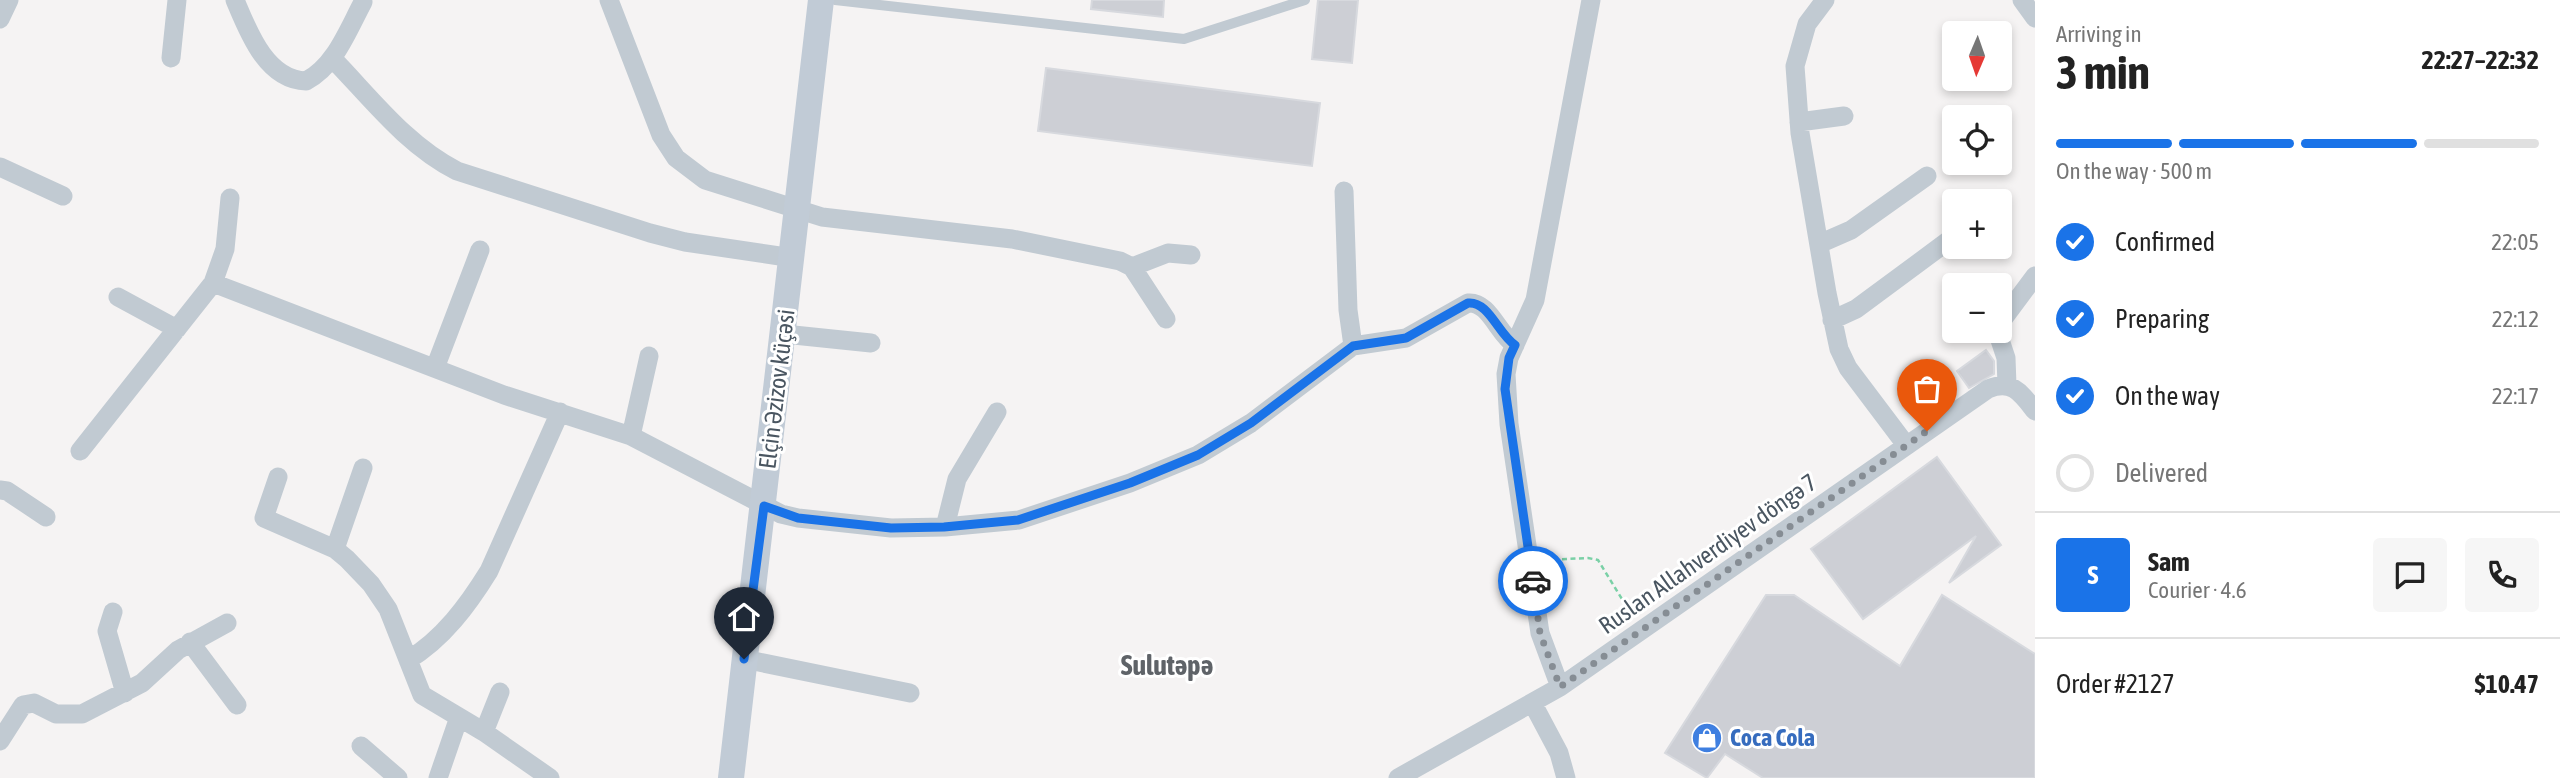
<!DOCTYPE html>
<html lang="en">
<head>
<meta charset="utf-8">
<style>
  body { margin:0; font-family:"Asap Condensed",sans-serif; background:#f6f6f6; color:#222; height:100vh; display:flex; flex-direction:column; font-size:26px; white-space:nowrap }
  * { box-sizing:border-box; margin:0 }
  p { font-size:23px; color:#767676 }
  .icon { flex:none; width:38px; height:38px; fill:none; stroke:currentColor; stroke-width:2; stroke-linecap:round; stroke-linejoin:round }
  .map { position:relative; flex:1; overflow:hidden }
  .side { display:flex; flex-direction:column; background:#fff; width:525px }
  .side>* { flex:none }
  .needle { width:46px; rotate:182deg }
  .fabs { position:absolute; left:1942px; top:21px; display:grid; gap:14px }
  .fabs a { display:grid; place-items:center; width:70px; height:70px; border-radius:7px; background:#fff; box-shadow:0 4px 10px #0003; font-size:35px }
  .pin { position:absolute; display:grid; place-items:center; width:60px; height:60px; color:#fff; margin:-72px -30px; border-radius:50% 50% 50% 0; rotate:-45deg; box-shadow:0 0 7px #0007 }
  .pin .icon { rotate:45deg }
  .courier { position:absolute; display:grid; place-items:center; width:70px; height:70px; margin:-35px; border:5px solid #1a73e8; border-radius:50%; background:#fff; color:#222; box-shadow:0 2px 9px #0007 }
  .head em { font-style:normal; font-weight:700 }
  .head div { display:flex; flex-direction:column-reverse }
  .head { display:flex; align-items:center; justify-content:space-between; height:119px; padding:0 21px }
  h1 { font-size:46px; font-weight:700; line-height:52px }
  .bar { display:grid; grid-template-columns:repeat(4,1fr); gap:10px 7px; align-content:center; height:84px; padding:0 21px }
  .bar i { height:9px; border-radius:5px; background:#e0e0e0 }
  .bar .selected { background:#1a73e8 }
  .bar p { grid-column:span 4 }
  .line { display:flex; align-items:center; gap:18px; padding:0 21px; border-top:2px solid #e0e0e0 }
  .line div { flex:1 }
  .round { display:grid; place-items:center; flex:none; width:74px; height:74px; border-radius:7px; background:#f6f6f6 }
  ol { padding:0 21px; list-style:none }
  li { display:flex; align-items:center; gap:21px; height:77px }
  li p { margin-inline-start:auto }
  li .icon { padding:7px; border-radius:50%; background:#1a73e8; color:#fff; stroke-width:4 }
  li:last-child { color:#767676 }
  li i { width:38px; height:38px; border:4px solid #e0e0e0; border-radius:50% }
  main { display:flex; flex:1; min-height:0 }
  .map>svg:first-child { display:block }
  .building { fill:#cdcfd5; stroke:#d7d9de; stroke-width:2 }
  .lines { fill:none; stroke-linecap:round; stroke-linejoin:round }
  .path { stroke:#7ad0a6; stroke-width:2.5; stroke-dasharray:5 3.5; stroke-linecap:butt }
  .lane { stroke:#c1cad2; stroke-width:10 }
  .street { stroke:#c1cad2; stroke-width:19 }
  .secondary { stroke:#c1cbd6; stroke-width:26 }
  .done { stroke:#868d94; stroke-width:7; stroke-dasharray:0 12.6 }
  .route { stroke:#1a73e8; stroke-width:9 }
  .labels { text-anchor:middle; stroke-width:6; stroke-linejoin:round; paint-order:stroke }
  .street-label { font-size:24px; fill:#4a5661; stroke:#fff }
  .shop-label { font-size:24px; font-weight:bold; fill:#366cbe; stroke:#fff; text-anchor:start }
  .quarter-label { font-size:28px; font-weight:bold; fill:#5f6368; stroke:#fff }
</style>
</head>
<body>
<main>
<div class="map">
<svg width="2035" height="778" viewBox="0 0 2035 778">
  <rect width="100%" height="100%" fill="#f5f3f3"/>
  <path class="building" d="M1092,0H1164L1163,17L1091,9Z
    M1318,0H1358L1352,63L1312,59Z
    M1046,68L1320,103L1312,166L1038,131Z
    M1986,350L1994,361V374L1969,388L1957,371Z
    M1937,457L2001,545L1949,583L1976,536L1863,619L1811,549Z
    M1766,595H1794L1900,666L1942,595L2035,654V778H1763L1725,754L1707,778L1665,753Z"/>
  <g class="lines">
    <path class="path" d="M1545,560L1588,558L1598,560L1622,599"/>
    <path class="lane" d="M835,0L1184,39L1305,0"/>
    <path class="street" d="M235,0C248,31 266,80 306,81C335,66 348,30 363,2
      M609,0L661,135L676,158L705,180L822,217L1012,239L1120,261L1132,267L1166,319
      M1825,0L1807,24L1795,66L1800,133L1827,293L1839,349L1848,368L1906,445
      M2022,0L2035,18
      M0,19L9,0
      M171,58L177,0
      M332,58C371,98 406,145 457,171L650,233L685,242L793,258
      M1799,122L1844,116
      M0,167L63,196
      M1344,191L1348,310L1353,346
      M1819,244L1851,230L1927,176
      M1132,267L1168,253L1191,255
      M213,283L504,395L631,436L781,514L798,518L891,528L945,527L1019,520L1130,483L1198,455L1251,423L1353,346L1406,338L1468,303C1489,301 1498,334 1515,345
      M118,297L177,329
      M1832,320L1856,309L1948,241
      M2000,323L2035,276
      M1997,331L2006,358L2007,385
      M784,334L871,343
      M435,368L480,250
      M631,436L649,356
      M80,451L213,283L225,249L230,198
      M278,477L264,518L335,549L347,559L371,584L388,609L422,695L484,732L550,778
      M0,490L7,491L46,517
      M945,527L957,479L997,412
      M335,549L363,468
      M113,612L107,631L125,693
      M190,642L237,705
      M744,659L910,693
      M408,660C443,639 468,605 489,571L560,412
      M1560,687L1540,633L1509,424L1506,374L1509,358L1535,300L1591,0
      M1533,704L1559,753L1566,778
      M484,732L500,692
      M0,741L23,705L34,703L56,714H82L142,683L178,650L227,623
      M361,746L398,778
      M438,778L458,720
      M1398,778L1560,687L1988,389C2012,379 2021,393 2035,411"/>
    <path class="secondary" d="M731,778L821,0"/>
  </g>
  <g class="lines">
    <path class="done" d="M1533,581L1540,633L1560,687L1927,431"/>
    <path class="route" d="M744,659L764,506L798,518L891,528L944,527L1018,520L1130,483L1198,455L1251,423L1353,346L1406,338L1468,303C1489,301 1498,334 1515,345L1509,358L1505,389L1533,581"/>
  </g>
  <defs>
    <g id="shop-disc" transform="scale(1.575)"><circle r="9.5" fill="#3f7fe0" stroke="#fff"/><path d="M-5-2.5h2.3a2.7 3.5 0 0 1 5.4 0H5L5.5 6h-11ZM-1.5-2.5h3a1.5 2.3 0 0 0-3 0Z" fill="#fff"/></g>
  </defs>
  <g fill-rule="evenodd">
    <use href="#shop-disc" x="1707" y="738"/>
  </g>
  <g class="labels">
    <g class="street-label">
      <text transform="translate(777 389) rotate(-83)" y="8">Elçin Əzizov küçəsi</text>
      <text transform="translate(1708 554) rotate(-35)" y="8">Ruslan Allahverdiyev döngə 7</text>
    </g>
    <g class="shop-label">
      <text x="1730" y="746">Coca Cola</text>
    </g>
    <g class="quarter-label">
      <text x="1167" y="675">Sulutəpə</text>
    </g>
  </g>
</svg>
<div class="fabs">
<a><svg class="needle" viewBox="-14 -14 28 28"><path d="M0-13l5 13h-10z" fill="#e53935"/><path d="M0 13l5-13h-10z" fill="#767676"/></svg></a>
<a><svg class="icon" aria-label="locate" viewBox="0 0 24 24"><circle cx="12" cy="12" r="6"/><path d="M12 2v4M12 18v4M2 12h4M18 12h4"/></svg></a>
<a>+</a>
<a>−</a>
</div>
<div class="pin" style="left:1927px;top:431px;background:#ea580c"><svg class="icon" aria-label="bag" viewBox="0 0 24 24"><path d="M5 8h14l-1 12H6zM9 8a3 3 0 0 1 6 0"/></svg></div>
<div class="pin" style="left:744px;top:659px;background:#1f2937"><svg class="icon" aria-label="home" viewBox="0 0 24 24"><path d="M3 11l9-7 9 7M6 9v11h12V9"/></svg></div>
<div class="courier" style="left:1533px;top:581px"><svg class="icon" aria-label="car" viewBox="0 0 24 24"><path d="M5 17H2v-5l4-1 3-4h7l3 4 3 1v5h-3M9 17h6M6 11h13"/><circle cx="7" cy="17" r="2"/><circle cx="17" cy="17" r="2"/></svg></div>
</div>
<section class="side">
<div class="head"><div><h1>3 min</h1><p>Arriving in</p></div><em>22:27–22:32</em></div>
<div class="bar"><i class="selected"></i><i class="selected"></i><i class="selected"></i><i></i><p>On the way · 500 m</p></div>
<ol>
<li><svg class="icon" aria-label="check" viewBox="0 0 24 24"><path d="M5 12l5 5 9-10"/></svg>Confirmed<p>22:05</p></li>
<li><svg class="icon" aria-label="check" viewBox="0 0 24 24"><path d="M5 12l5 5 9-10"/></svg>Preparing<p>22:12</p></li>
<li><svg class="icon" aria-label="check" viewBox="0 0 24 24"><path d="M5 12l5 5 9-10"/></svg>On the way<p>22:17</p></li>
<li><i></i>Delivered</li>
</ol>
<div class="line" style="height:126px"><b class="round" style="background:#1a73e8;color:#fff">S</b><div><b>Sam</b><p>Courier · 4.6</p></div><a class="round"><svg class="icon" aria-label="chat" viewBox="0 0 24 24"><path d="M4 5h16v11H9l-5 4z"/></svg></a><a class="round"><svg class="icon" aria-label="phone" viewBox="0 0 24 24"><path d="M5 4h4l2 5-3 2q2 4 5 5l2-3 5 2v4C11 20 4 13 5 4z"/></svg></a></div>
<div class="line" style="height:91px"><div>Order #2127</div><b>$10.47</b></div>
</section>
</main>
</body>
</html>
